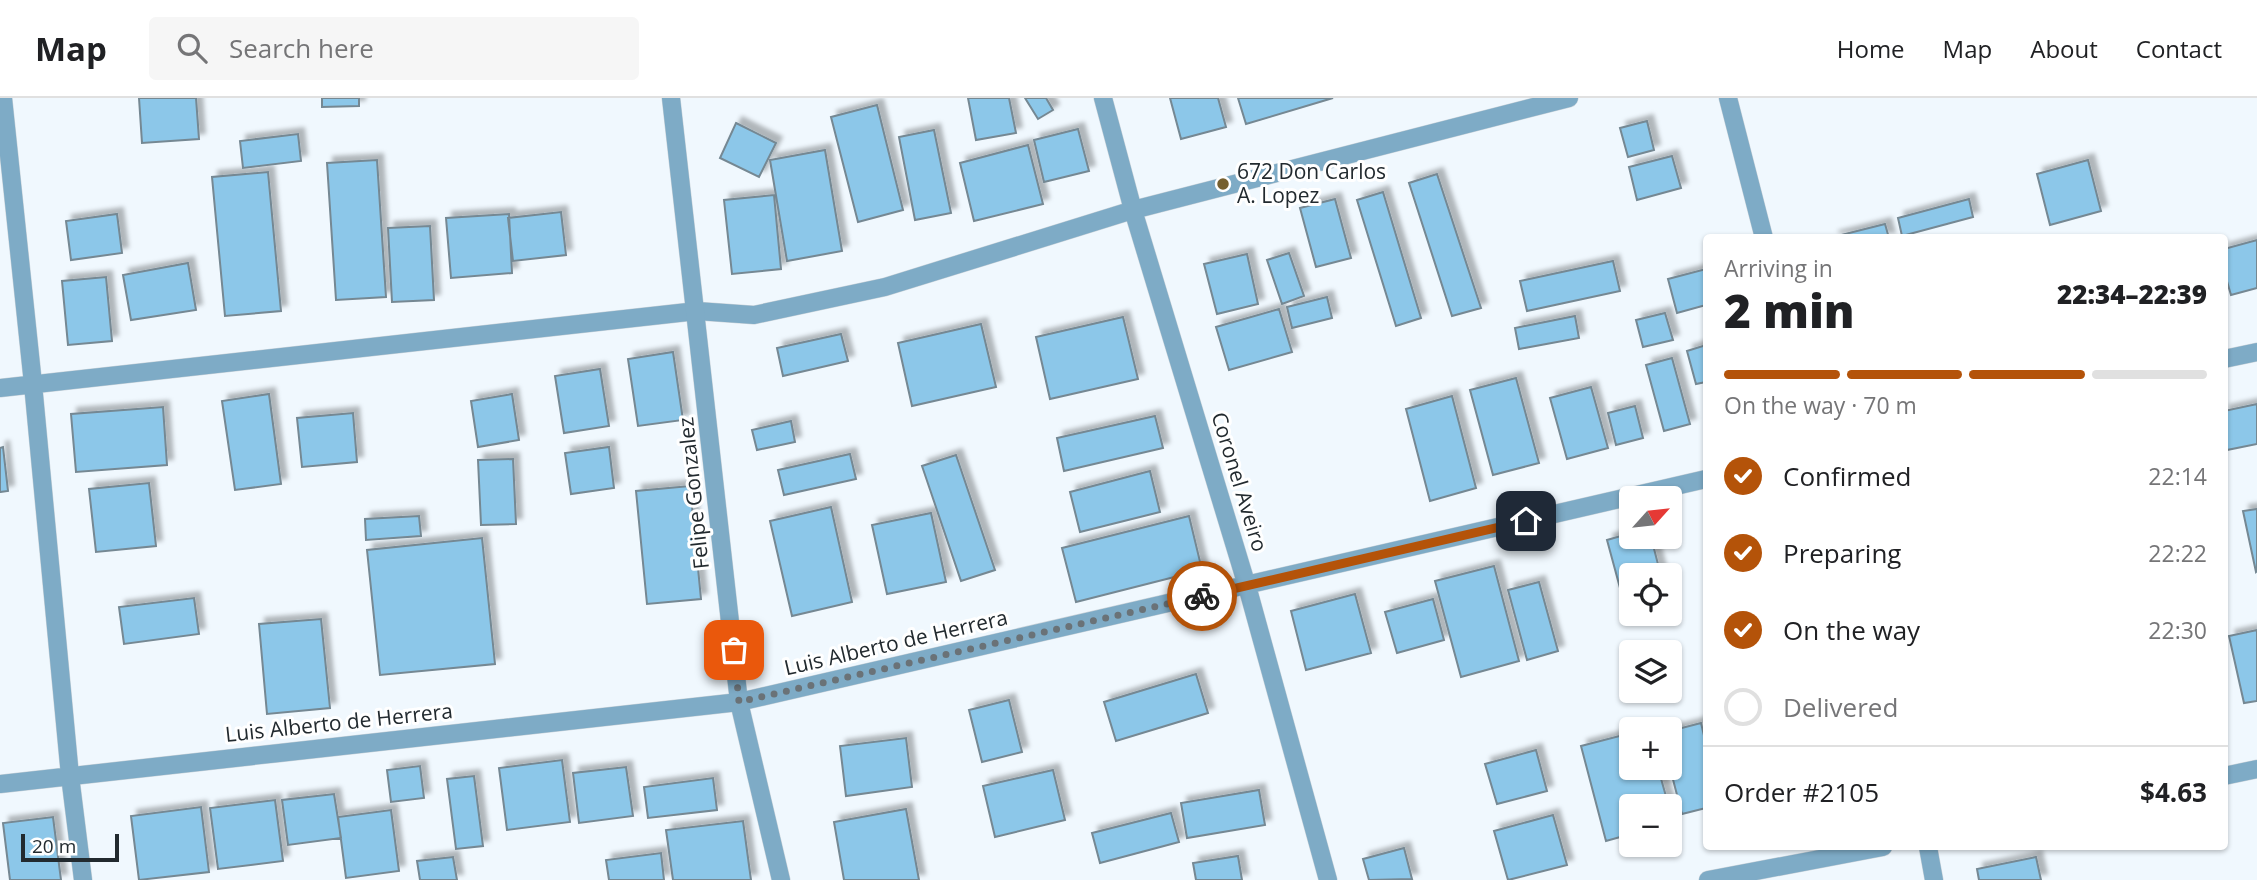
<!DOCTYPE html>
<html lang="en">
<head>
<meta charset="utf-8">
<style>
  body { margin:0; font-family:"Open Sans",sans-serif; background:#f6f6f6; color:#202124; height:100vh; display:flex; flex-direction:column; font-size:26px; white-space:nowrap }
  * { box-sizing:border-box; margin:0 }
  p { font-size:23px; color:#757577 }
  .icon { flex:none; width:38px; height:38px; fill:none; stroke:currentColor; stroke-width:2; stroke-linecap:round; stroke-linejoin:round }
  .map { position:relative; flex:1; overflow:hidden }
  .panel { position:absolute; left:1703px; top:136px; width:525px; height:616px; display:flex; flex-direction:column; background:#fff; border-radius:7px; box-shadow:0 2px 5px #0004 }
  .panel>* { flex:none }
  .needle { width:46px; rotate:63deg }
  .tools { position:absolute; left:1619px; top:388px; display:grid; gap:14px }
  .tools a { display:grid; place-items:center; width:63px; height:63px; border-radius:7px; background:#fff; box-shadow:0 2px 5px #0004; font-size:35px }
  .scale { position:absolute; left:21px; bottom:18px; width:98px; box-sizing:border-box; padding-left:7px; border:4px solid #222a2f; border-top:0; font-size:19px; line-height:24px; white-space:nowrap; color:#222a2f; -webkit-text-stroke:5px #fff; paint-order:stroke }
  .pin { position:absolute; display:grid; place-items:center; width:60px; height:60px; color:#fff; margin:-30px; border-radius:14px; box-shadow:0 4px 10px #0006 }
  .courier { position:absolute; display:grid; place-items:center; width:70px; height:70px; margin:-35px; border:5px solid #b45309; border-radius:50%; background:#fff; color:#222; box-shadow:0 2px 9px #0007 }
  .summary em { font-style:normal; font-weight:800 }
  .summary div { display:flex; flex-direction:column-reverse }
  .summary { display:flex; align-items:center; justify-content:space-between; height:119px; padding:0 21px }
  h1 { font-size:46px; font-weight:800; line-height:52px }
  .bar { display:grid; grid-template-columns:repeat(4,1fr); gap:10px 7px; align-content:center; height:84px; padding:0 21px }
  .bar i { height:9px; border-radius:5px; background:#e0e0e0 }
  .bar .active { background:#b45309 }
  .bar p { grid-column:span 4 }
  .line { display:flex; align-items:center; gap:18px; padding:0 21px; border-top:2px solid #e0e0e0 }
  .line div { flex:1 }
  ol { padding:0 21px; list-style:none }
  li { display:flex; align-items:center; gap:21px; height:77px }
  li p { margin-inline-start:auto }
  li .icon { padding:7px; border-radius:50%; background:#b45309; color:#fff; stroke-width:4 }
  li:last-child { color:#757577 }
  li i { width:38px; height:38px; border:4px solid #e0e0e0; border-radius:50% }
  header { display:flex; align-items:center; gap:42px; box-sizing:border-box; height:98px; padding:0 35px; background:#fff; border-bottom:2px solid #e0e0e0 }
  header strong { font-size:33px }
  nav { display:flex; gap:38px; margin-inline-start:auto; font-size:24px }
  .search { width:490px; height:63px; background:#f6f6f6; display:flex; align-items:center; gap:18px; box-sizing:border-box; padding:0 24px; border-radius:7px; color:#757577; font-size:26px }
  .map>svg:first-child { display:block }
  .building { fill:#8cc7e9; stroke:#758893; stroke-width:2; filter:url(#shadow) }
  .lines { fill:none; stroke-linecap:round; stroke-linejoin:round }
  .minor-casing { stroke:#cbd3d9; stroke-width:19 }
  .tertiary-casing { stroke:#cbd3d9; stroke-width:19 }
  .minor { stroke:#7eabc6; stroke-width:18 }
  .tertiary { stroke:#7eabc6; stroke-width:18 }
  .done { stroke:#6a7277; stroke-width:7; stroke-dasharray:0 12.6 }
  .route { stroke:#b45309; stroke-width:9 }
  .poi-dot { fill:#755f2e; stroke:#fff; stroke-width:2.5 }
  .labels { text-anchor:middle; stroke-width:6; stroke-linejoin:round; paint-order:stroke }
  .poi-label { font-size:21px; fill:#222a2f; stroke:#fff; text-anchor:start }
  .street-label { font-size:21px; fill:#222a2f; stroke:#fff }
</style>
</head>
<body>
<header>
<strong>Map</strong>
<div class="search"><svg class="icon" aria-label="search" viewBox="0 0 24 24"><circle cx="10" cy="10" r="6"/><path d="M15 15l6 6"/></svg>Search here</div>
<nav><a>Home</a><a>Map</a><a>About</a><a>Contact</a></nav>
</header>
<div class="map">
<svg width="2257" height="782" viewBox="0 0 2257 782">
  <defs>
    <filter id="shadow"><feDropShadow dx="6" dy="-6" stdDeviation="2" flood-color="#0004"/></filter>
  </defs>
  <rect width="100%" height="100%" fill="#f0f8fe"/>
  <path class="building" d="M139,0H196L199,41L142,45Z
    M322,0H359V8L322,9Z
    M968,0H1009L1016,35L976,42Z
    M1025,0H1046L1053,12L1038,21Z
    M1170,0H1218L1226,29L1181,41Z
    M1238,0H1333L1246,26Z
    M877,7L903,112L858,124L831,19Z
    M1647,23L1654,52L1628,59L1620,30Z
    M736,25L776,45L759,79L720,60Z
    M1078,31L1089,73L1044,84L1034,42Z
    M934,32L951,115L915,122L899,39Z
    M298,36L301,63L243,70L240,43Z
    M1028,47L1043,106L974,123L960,65Z
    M825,52L842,153L787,163L770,62Z
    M1672,58L1681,90L1637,102L1629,69Z
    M377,62L386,199L336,202L327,65Z
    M2088,62L2101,113L2050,127L2037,76Z
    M268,74L281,213L225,218L212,79Z
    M1437,76L1481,210L1452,218L1409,85Z
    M1383,94L1421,220L1396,228L1357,102Z
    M774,97L781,171L732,176L724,102Z
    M1335,101L1351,160L1316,169L1300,110Z
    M1969,101L1973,119L1902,138L1898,120Z
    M561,114L566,157L513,163L508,120Z
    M117,116L122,155L71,162L66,123Z
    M509,116L512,175L451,180L446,120Z
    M1885,126L1889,140H1834L1833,139Z
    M430,128L434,202L392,204L388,130Z
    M2257,142V190L2231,197L2224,173V151Z
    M1289,155L1304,198L1282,206L1267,162Z
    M1247,156L1258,206L1217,216L1204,166Z
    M1613,163L1620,193L1527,213L1520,183Z
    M188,165L196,212L131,222L123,177Z
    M1706,171V207L1677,215L1668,181Z
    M106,179L112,243L68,247L62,183Z
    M1327,199L1332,220L1292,230L1287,209Z
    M1279,211L1292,254L1229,272L1216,229Z
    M1665,215L1673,242L1643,249L1636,222Z
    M1575,218L1579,240L1519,251L1515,230Z
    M1123,219L1138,281L1050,301L1036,239Z
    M981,226L996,289L912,308L898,245Z
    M841,236L848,263L783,278L777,250Z
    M1706,247V284L1696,286L1687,253Z
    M673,254L683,322L638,328L628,261Z
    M1672,260L1690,326L1664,333L1646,267Z
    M600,271L609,328L564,335L555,278Z
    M1516,280L1539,365L1493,377L1470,292Z
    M1591,289L1608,350L1567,361L1550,300Z
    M269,296L281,386L235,392L222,303Z
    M512,296L519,342L478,349L471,303Z
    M1452,298L1476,390L1430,403L1406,311Z
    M2257,306V346L2227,352L2224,340V313Z
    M1635,308L1643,340L1616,347L1608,315Z
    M163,309L167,367L76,374L71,316Z
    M353,315L357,364L302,369L297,320Z
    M1155,318L1163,350L1064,373L1057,340Z
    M791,323L795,344L757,352L752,332Z
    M3,349L8,393L0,394V350Z
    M609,349L614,390L571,396L565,355Z
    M850,356L856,381L784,397L778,372Z
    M956,357L995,472L961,483L922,368Z
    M513,361L516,426L481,427L478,362Z
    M1150,373L1160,414L1080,434L1070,394Z
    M149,385L156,448L96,454L89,391Z
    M690,388L701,501L647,506L636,393Z
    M831,409L852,504L792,518L770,423Z
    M2257,411V473L2256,474L2243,413Z
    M931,415L946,484L887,496L872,427Z
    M419,418L421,438L366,442L365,421Z
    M1189,418L1202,472L1076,504L1062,450Z
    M1631,435V439H1651L1661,478H1631V499L1623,501L1607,442Z
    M482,440L495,566L380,577L367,452Z
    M1494,468L1519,563L1461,579L1435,483Z
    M1539,484L1558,553L1527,562L1508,492Z
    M1355,496L1371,555L1306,572L1291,513Z
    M194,500L199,536L124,546L119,509Z
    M1433,501L1444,542L1397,555L1385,514Z
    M321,521L330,610L267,616L259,526Z
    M2257,532V603L2244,605L2229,538Z
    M1196,576L1208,615L1116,643L1104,604Z
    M1009,602L1022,654L982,664L969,612Z
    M1701,625L1706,646V710L1682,716L1670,670V633Z
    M1631,635V670H1658L1669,709H1631V736L1606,743L1581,648Z
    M906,640L912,689L846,698L840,648Z
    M1536,652L1547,693L1497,706L1485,666Z
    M562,662L570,724L507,732L499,670Z
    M420,668L424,700L391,704L387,672Z
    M626,669L633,718L579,725L573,675Z
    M1053,672L1065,722L995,739L983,688Z
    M474,678L483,748L456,751L447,681Z
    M713,680L717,712L648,720L644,689Z
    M1259,692L1265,727L1187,740L1181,705Z
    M334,696L341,740L288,747L282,702Z
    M275,702L283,763L218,771L210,710Z
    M201,709L209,774L139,782L131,718Z
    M906,711L919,782H844L834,724Z
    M391,712L399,773L346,780L338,719Z
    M1171,715L1179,744L1100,765L1092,735Z
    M1553,717L1567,767L1508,782L1494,733Z
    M53,719L61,782H10L3,725Z
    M743,723L751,782H673L666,732Z
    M1404,750L1412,781L1369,782L1363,761Z
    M661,755L664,782H609L606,762Z
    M1238,758L1242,782H1196L1193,765Z
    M453,759L457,782H420L417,763Z
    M2036,759L2041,782H1979L1977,771Z"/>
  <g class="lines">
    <g class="minor-casing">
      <path id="minor" d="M3,0L33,286L70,678L83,782
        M1103,0L1133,112L1247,488L1328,782
        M1728,0L1764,140
        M2224,261L2257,254
        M0,290L697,213L754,217L885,189L1133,112L1569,0
        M2224,678L2257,671
        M0,686L739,604L1706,381
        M1928,749L1934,782
        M1708,782L1883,749"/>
    </g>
    <g class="tertiary-casing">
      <path id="tertiary" d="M671,0L739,604L781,782"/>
    </g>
    <use href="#minor" class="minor"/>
    <use href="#tertiary" class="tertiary"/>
  </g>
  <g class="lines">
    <path class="done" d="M734,552L739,604L1202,498"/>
    <path class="route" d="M1202,498L1526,423"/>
  </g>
  <circle class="poi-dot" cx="1223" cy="86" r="7"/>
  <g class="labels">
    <g class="poi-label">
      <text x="1237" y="81">672 Don Carlos<tspan x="1237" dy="24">A. Lopez</tspan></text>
    </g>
    <g class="street-label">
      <text transform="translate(1239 384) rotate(73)" y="7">Coronel Aveiro</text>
      <text transform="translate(694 395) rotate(-96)" y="7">Felipe Gonzalez</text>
      <text transform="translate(896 545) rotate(-13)" y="7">Luis Alberto de Herrera</text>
      <text transform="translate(339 625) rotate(-6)" y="7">Luis Alberto de Herrera</text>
    </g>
  </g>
</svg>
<div class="tools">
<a><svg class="needle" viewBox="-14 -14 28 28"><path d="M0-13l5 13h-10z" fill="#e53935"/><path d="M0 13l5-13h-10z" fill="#757577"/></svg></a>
<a><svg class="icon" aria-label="locate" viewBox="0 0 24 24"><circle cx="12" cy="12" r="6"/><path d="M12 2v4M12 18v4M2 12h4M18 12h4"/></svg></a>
<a><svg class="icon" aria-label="layers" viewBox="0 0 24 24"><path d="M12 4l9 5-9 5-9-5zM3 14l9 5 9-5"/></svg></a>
<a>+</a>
<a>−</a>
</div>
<div class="scale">20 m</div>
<div class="pin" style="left:734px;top:552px;background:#ea580c"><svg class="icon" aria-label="bag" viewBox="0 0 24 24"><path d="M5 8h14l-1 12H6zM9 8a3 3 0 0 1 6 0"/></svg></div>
<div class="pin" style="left:1526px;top:423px;background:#1f2937"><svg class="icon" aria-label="home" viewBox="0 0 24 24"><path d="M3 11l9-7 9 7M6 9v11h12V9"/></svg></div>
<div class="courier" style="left:1202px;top:498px"><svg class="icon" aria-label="bike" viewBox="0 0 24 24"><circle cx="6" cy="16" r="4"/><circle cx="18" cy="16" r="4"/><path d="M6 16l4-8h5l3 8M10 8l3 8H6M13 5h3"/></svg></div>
<section class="panel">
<div class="summary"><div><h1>2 min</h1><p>Arriving in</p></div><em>22:34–22:39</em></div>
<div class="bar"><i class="active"></i><i class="active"></i><i class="active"></i><i></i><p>On the way · 70 m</p></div>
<ol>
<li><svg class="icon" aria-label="check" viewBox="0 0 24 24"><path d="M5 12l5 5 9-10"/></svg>Confirmed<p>22:14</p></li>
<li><svg class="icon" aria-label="check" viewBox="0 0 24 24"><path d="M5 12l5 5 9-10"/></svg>Preparing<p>22:22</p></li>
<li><svg class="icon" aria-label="check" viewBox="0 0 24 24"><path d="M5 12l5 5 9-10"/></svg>On the way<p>22:30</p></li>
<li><i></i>Delivered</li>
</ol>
<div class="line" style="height:91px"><div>Order #2105</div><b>$4.63</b></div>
</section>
</div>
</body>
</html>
